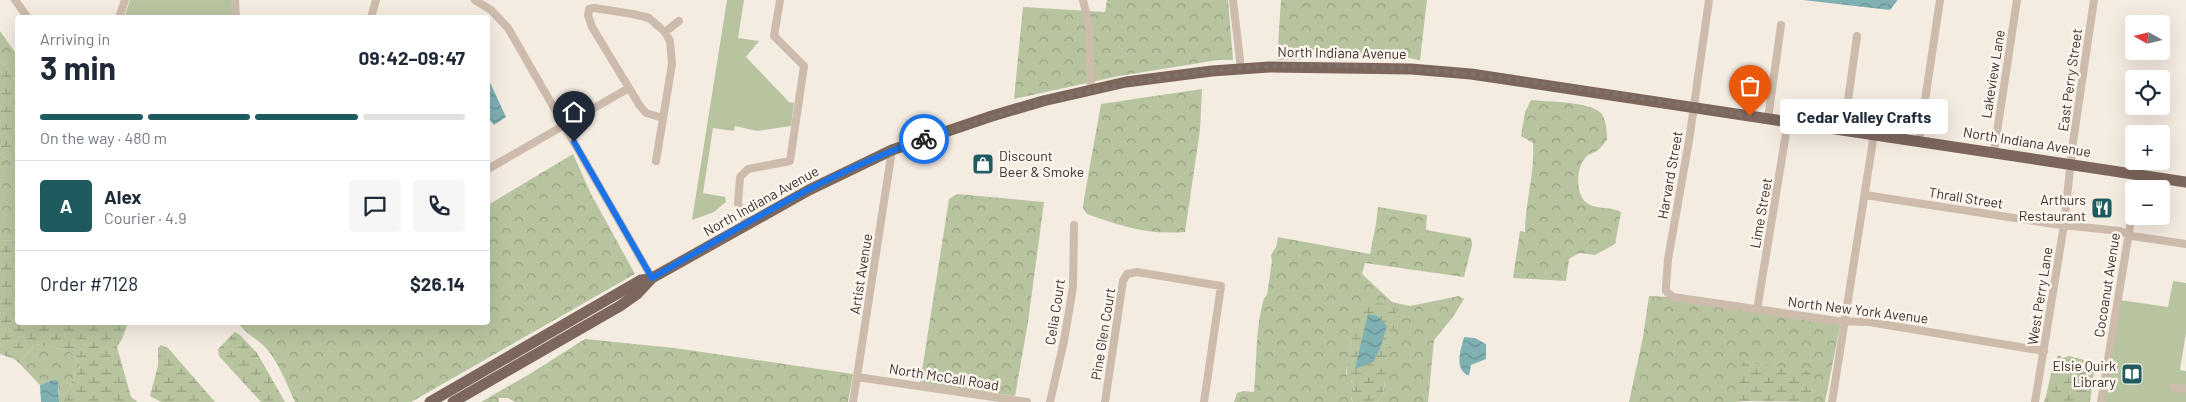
<!DOCTYPE html>
<html lang="en">
<head>
<meta charset="utf-8">
<style>
  body { margin:0; font-family:Barlow,sans-serif; background:#f6f6f7; color:#1f2937; height:100vh; display:flex; flex-direction:column; font-size:19px; white-space:nowrap }
  * { box-sizing:border-box; margin:0 }
  p { font-size:16px; color:#747a83 }
  .icon { flex:none; width:28px; height:28px; fill:none; stroke:currentColor; stroke-width:2; stroke-linecap:round; stroke-linejoin:round }
  .map { position:relative; flex:1; overflow:hidden }
  .drawer { position:absolute; left:15px; top:15px; width:475px; height:310px; display:flex; flex-direction:column; background:#fff; border-radius:5px; box-shadow:0 5px 20px #0002 }
  .drawer>* { flex:none }
  .needle { width:32px; rotate:278deg }
  .buttons { position:absolute; left:2125px; top:15px; display:grid; gap:10px }
  .buttons a { display:grid; place-items:center; width:45px; height:45px; border-radius:5px; background:#fff; box-shadow:0 5px 20px #0002; font-size:25px }
  .pin { position:absolute; display:grid; place-items:center; width:42px; height:42px; color:#fff; margin:-51px -21px; border-radius:50% 50% 50% 0; rotate:-45deg; box-shadow:0 0 5px #0007 }
  .pin .icon { rotate:45deg }
  .courier { position:absolute; display:grid; place-items:center; width:50px; height:50px; margin:-25px; border:4px solid #1a73e8; border-radius:50%; background:#fff; color:#222; box-shadow:0 1px 6px #0007 }
  .bubble { position:absolute; height:35px; border-radius:5px; background:#fff; box-shadow:0 5px 20px #0002; font-size:16px; font-weight:700; line-height:35px; text-align:center }
  .head em { font-style:normal; font-weight:700 }
  .head div { display:flex; flex-direction:column-reverse }
  .head { display:flex; align-items:center; justify-content:space-between; height:85px; padding:0 25px }
  h1 { font-size:32px; font-weight:700; line-height:38px }
  .bar { display:grid; grid-template-columns:repeat(4,1fr); gap:8px 5px; align-content:center; height:60px; padding:0 25px }
  .bar i { height:6px; border-radius:4px; background:#e0e1e3 }
  .bar .selected { background:#1f5a5e }
  .bar p { grid-column:span 4 }
  .line { display:flex; align-items:center; gap:12px; padding:0 25px; border-top:1px solid #e0e1e3 }
  .line div { flex:1 }
  .round { display:grid; place-items:center; flex:none; width:52px; height:52px; border-radius:5px; background:#f6f6f7 }
  .map>svg:first-child { display:block }
  .forest { fill:url(#forest-crowns) }
  .wetland { fill:url(#wetland-marsh) }
  .green { fill:#b8c4a0 }
  .water { fill:url(#water-waves) }
  .lines { fill:none; stroke-linecap:round; stroke-linejoin:round }
  .street { stroke:#cdbbac; stroke-width:8 }
  .primary { stroke:#7d675c; stroke-width:11 }
  .done { stroke:#7c716b; stroke-width:5; stroke-dasharray:0 9 }
  .route { stroke:#1a73e8; stroke-width:6 }
  .labels { text-anchor:middle; stroke-width:5; stroke-linejoin:round; paint-order:stroke }
  .street-label { font-size:14px; fill:#3b302b; stroke:#fbf5ee }
  .poi-label { font-size:14px; fill:#3b302b; stroke:#fbf5ee; text-anchor:end }
</style>
</head>
<body>
<div class="map">
<svg width="2186" height="402" viewBox="0 0 2186 402">
  <defs>
    <pattern id="forest-crowns" width="20" height="18" patternUnits="userSpaceOnUse" patternTransform="scale(1.25)"><rect width="20" height="18" fill="#b8c4a0"/><path d="M2 6a3 3 0 1 1 6 0M12 15a3 3 0 1 1 6 0" fill="none" stroke="#97a083"/></pattern>
    <pattern id="wetland-marsh" width="20" height="14" patternUnits="userSpaceOnUse" patternTransform="scale(1.25)"><rect width="20" height="14" fill="#b8c4a0"/><path d="M1 5h8M5 5V1M11 12h8M15 12V8" fill="none" stroke="#97a083"/></pattern>
    <pattern id="water-waves" width="16" height="10" patternUnits="userSpaceOnUse" patternTransform="scale(1.25)"><rect width="16" height="10" fill="#7fb0b2"/><path d="M0 5q4-4 8 0t8 0" fill="none" stroke="#699091"/></pattern>
  </defs>
  <rect width="100%" height="100%" fill="#f4ebe1"/>
  <path class="forest" d="M1107,0H1228L1233,60H1218L1119,76L1014,99L1023,7L1105,12Z
    M1281,0H1427L1420,60L1403,57L1277,60Z
    M0,31L17,55V86L10,72L0,61Z
    M1202,89L1200,130L1185,232C1148,235 1121,226 1087,214L1083,208L1084,199L1101,104Z
    M1531,100C1549,102 1588,101 1601,113C1606,119 1607,132 1607,140C1604,143 1601,148 1597,151C1593,153 1589,154 1586,157C1576,166 1575,195 1587,203C1596,210 1611,206 1621,212L1615,244L1595,255L1579,253L1569,259L1566,281L1513,278L1520,231L1525,232C1525,202 1535,174 1533,143L1521,136L1525,112Z
    M0,153L12,164L17,174V241L0,240Z
    M573,154L591,194L635,274L411,402H295C287,384 279,364 267,349C258,339 246,334 238,323L488,322V205Z
    M957,194L1044,202L1028,322L1015,396L920,383L949,199Z
    M1378,207L1427,215L1426,230L1471,238L1472,245L1464,277L1365,263L1362,274L1392,302L1410,306L1459,296L1464,299L1453,317L1434,340L1428,402H1377L1383,394L1385,384L1383,305L1368,301L1361,327L1351,340L1346,374L1354,385L1351,398L1353,402H1234L1237,393L1243,391L1254,392C1257,360 1255,329 1264,298L1267,295L1272,261L1271,255L1276,247L1278,237L1370,254L1376,224Z
    M1649,296L1670,297L1841,321L1825,402H1811L1813,386L1737,401L1742,402H1629L1643,337Z
    M585,339L674,348L853,374L848,402H515L508,398H499V402H481L528,375Z
    M35,344L70,351L80,364L67,392V402H59V388L53,380L40,385L19,363Z"/>
  <path class="wetland" d="M0,61L10,72L17,86V174L12,164L0,153Z
    M0,240L17,241L18,322L128,323L122,339L117,347L131,397L138,402H67V392L80,364L70,351L35,344L19,363L14,359L0,354Z
    M1372,300H1375L1376,303L1394,305L1397,309L1383,394L1377,402H1353L1350,393L1354,389L1352,381L1347,379C1346,371 1350,336 1355,331C1357,329 1359,328 1361,326L1363,317L1360,307L1364,302Z
    M235,332L239,334L257,353L285,402H261L219,356L218,349Z
    M161,345L168,348L215,402H161L150,396L158,366V348Z
    M2059,355L2062,358L2069,356L2092,362L2094,372L2090,402H2044C2049,390 2051,362 2059,355Z
    M1742,362L1809,371L1813,386L1811,402L1737,401Z"/>
  <path class="green" d="M130,0H232V17L124,18Z
    M727,0H744L738,38L759,41L746,57L789,102L794,103L791,126L757,131L735,126L734,131L713,128L703,193L725,197L726,202L714,212L692,220Z
    M2173,281L2186,283V332L2180,370L2186,371V402H2104L2120,300L2168,307Z"/>
  <path class="water" d="M1803,0H1897V1L1890,10Z
    M488,78L506,117L494,125L488,118Z
    M1368,314L1378,316L1387,326L1380,349L1373,362L1355,369Z
    M1464,337L1475,338L1486,344V359L1471,365L1469,375H1467C1454,367 1461,350 1464,337Z
    M53,380L58,381L59,402H41L40,385Z"/>
  <g class="lines">
    <path class="street" d="M15,0L28,18
      M235,0L236,18
      M475,0L491,10L508,28L652,278
      M1083,0L1089,26L1091,90
      M1233,0L1241,69
      M1709,0L1689,141L1668,259L1666,286V291L1673,297L1837,321L1869,322L2044,351
      M119,18L125,0
      M371,18L376,0
      M665,32L679,21
      M1768,119L1781,25
      M1844,129L1857,36
      M1919,141L1940,0
      M1994,152L2017,0
      M656,161L672,64L670,41L665,32L649,18L633,14L594,8L589,9L588,15L592,27L640,106L646,113L663,118
      M488,169L629,88
      M2136,189L2139,175
      M1865,195L2053,224L2120,231L2132,236L2186,244
      M747,225L738,203L740,177L748,169L790,161L804,66L774,36L780,0
      M1757,310L1788,121
      M857,377L1027,402
      M2173,387L2186,389
      M853,402L892,150
      M1050,402L1064,341L1073,287L1074,225
      M1105,402L1123,281L1127,274L1137,272L1221,286L1204,402
      M1832,402L1874,134
      M2035,402L2064,225L2073,142L2094,0
      M2101,402L2134,202"/>
    <path class="primary" d="M430,402L641,280L650,279
      M453,402L620,306L637,294L652,278L809,190L892,150L992,116L1043,101L1126,82L1212,71L1269,67L1411,69L1471,74L2186,182"/>
  </g>
  <g class="lines">
    <path class="done" d="M924,139C1018,107 1111,82 1210,71C1390,51 1572,88 1750,116"/>
    <path class="route" d="M574,142L652,278C739,228 828,172 924,139"/>
  </g>
  <defs>
    <g id="shop-square" transform="scale(1.125)"><rect x="-9" y="-9" width="18" height="18" rx="4" fill="#1f5a5e" stroke="#fbf5ee"/><path d="M-5-2.5h2.3a2.7 3.5 0 0 1 5.4 0H5L5.5 6h-11ZM-1.5-2.5h3a1.5 2.3 0 0 0-3 0Z" fill="#fff"/></g>
    <g id="restaurant-square" transform="scale(1.125)"><rect x="-9" y="-9" width="18" height="18" rx="4" fill="#1f5a5e" stroke="#fbf5ee"/><path d="M-5-6h1v4h1v-4h1v4h1v-4h1v5L-1.5 .5V6h-2V.5L-5-1ZM5-6V6H3V1.5H1.5Q1.5-4 5-6Z" fill="#fff"/></g>
    <g id="library-square" transform="scale(1.125)"><rect x="-9" y="-9" width="18" height="18" rx="4" fill="#1f5a5e" stroke="#fbf5ee"/><path d="M-6-4Q-3-5.5-.7-3.5V5Q-3 3-6 4ZM6-4Q3-5.5 .7-3.5V5Q3 3 6 4Z" fill="#fff"/></g>
  </defs>
  <g fill-rule="evenodd">
    <use href="#shop-square" x="983" y="164"/>
    <use href="#restaurant-square" x="2102" y="208"/>
    <use href="#library-square" x="2132" y="374"/>
  </g>
  <g class="labels">
    <g class="street-label">
      <text transform="translate(1342 53) rotate(1)" y="5">North Indiana Avenue</text>
      <text transform="translate(1993 74) rotate(-81)" y="5">Lakeview Lane</text>
      <text transform="translate(2070 80) rotate(-82)" y="5">East Perry Street</text>
      <text transform="translate(2027 142) rotate(9)" y="5">North Indiana Avenue</text>
      <text transform="translate(1670 175) rotate(-80)" y="5">Harvard Street</text>
      <text transform="translate(1966 198) rotate(9)" y="5">Thrall Street</text>
      <text transform="translate(761 201) rotate(-29)" y="5">North Indiana Avenue</text>
      <text transform="translate(1761 213) rotate(-80)" y="5">Lime Street</text>
      <text transform="translate(861 274) rotate(-81)" y="5">Artist Avenue</text>
      <text transform="translate(2107 285) rotate(-81)" y="5">Cocoanut Avenue</text>
      <text transform="translate(2040 296) rotate(-81)" y="5">West Perry Lane</text>
      <text transform="translate(1858 310) rotate(7)" y="5">North New York Avenue</text>
      <text transform="translate(1055 312) rotate(-81)" y="5">Celia Court</text>
      <text transform="translate(1103 334) rotate(-81)" y="5">Pine Glen Court</text>
      <text transform="translate(944 377) rotate(9)" y="5">North McCall Road</text>
    </g>
    <g class="poi-label">
      <text x="999" y="161" text-anchor="start">Discount<tspan x="999" dy="16">Beer &amp; Smoke</tspan></text>
      <text x="2086" y="205">Arthurs<tspan x="2086" dy="16">Restaurant</tspan></text>
      <text x="2116" y="371">Elsie Quirk<tspan x="2116" dy="16">Library</tspan></text>
    </g>
  </g>
</svg>
<div class="buttons">
<a><svg class="needle" viewBox="-14 -14 28 28"><path d="M0-13l5 13h-10z" fill="#e53935"/><path d="M0 13l5-13h-10z" fill="#747a83"/></svg></a>
<a><svg class="icon" aria-label="locate" viewBox="0 0 24 24"><circle cx="12" cy="12" r="6"/><path d="M12 2v4M12 18v4M2 12h4M18 12h4"/></svg></a>
<a>+</a>
<a>−</a>
</div>
<div class="pin" style="left:1750px;top:116px;background:#ea580c"><svg class="icon" aria-label="bag" viewBox="0 0 24 24"><path d="M5 8h14l-1 12H6zM9 8a3 3 0 0 1 6 0"/></svg></div>
<div class="pin" style="left:574px;top:142px;background:#1f2937"><svg class="icon" aria-label="home" viewBox="0 0 24 24"><path d="M3 11l9-7 9 7M6 9v11h12V9"/></svg></div>
<div class="courier" style="left:924px;top:139px"><svg class="icon" aria-label="bike" viewBox="0 0 24 24"><circle cx="6" cy="16" r="4"/><circle cx="18" cy="16" r="4"/><path d="M6 16l4-8h5l3 8M10 8l3 8H6M13 5h3"/></svg></div>
<div class="bubble" style="left:1780px;top:99px;width:168px">Cedar Valley Crafts</div>
<section class="drawer">
<div class="head"><div><h1>3 min</h1><p>Arriving in</p></div><em>09:42–09:47</em></div>
<div class="bar"><i class="selected"></i><i class="selected"></i><i class="selected"></i><i></i><p>On the way · 480 m</p></div>
<div class="line" style="height:90px"><b class="round" style="background:#1f5a5e;color:#fff">A</b><div><b>Alex</b><p>Courier · 4.9</p></div><a class="round"><svg class="icon" aria-label="chat" viewBox="0 0 24 24"><path d="M4 5h16v11H9l-5 4z"/></svg></a><a class="round"><svg class="icon" aria-label="phone" viewBox="0 0 24 24"><path d="M5 4h4l2 5-3 2q2 4 5 5l2-3 5 2v4C11 20 4 13 5 4z"/></svg></a></div>
<div class="line" style="height:65px"><div>Order #7128</div><b>$26.14</b></div>
</section>
</div>
</body>
</html>
